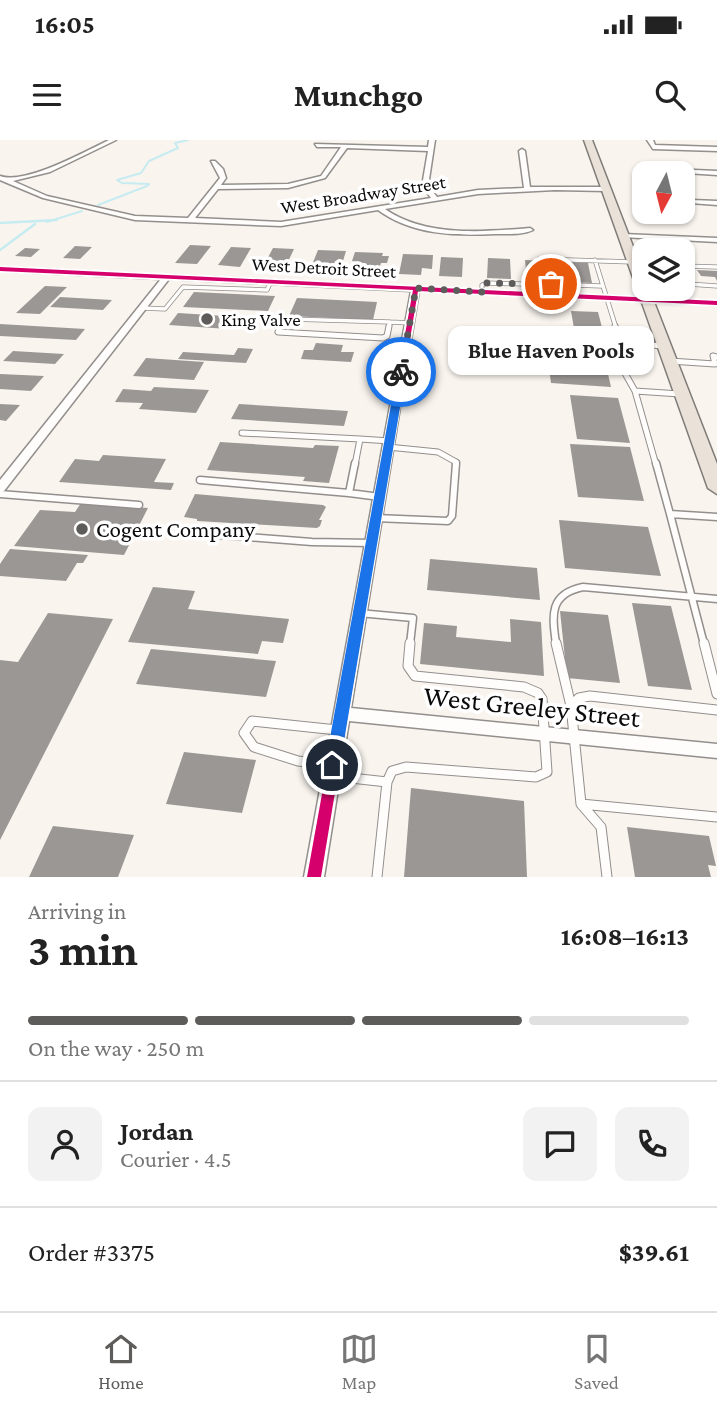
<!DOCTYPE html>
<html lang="en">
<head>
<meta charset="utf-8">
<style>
  body { margin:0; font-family:"Crimson Pro",serif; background:#f2f2f2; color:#222; height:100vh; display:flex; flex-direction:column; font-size:26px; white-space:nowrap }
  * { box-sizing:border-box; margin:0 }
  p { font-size:23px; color:#767676 }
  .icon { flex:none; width:38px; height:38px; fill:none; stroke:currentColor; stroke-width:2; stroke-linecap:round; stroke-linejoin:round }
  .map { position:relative; height:737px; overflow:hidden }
  .panel { display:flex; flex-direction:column; background:#fff; flex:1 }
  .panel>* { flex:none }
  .needle { width:46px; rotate:187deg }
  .fabs { position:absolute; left:632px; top:21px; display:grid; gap:14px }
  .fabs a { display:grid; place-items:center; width:63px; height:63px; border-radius:14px; background:#fff; box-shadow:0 2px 5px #0004; font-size:35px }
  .pin { position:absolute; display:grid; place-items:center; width:60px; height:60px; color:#fff; margin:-30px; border:4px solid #fff; border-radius:50%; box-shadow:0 2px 7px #0007 }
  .courier { position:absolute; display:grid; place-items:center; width:70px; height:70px; margin:-35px; border:5px solid #1a73e8; border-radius:50%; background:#fff; color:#222; box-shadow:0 2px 9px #0007 }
  .bubble { position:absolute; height:49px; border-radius:14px; background:#fff; box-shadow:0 2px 5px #0004; font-size:23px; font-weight:700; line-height:49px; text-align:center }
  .overview em { font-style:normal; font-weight:700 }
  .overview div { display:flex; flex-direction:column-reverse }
  .overview { display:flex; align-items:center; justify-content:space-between; height:119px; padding:0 28px }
  h1 { font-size:46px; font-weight:700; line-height:52px }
  .bar { display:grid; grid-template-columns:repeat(4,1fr); gap:10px 7px; align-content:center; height:84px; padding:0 28px }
  .bar i { height:9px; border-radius:5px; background:#e0e0e0 }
  .bar .on { background:#5e5c5a }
  .bar p { grid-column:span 4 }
  .line { display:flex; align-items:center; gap:18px; padding:0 28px; border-top:2px solid #e0e0e0 }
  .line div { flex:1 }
  .round { display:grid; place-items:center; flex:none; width:74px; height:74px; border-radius:14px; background:#f2f2f2 }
  .status { display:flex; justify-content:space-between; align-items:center; height:49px; padding:0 35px; background:#fff; direction:ltr }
  .status svg { height:19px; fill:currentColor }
  header { display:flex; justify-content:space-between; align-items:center; height:91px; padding:0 28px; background:#fff; font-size:32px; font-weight:700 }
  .dock { display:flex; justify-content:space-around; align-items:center; height:98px; border-top:2px solid #e0e0e0; background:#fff; font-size:19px; color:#767676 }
  .dock a { display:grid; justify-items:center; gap:4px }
  .dock .on { color:#5e5c5a }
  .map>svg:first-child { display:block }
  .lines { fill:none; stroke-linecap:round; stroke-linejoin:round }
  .stream-far1 { stroke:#c6ecf2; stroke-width:2 }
  .stream { stroke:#c6ecf2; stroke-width:2.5 }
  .building { fill:#9b9794 }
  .lane-far3-casing { stroke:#928f8d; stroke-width:5 }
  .lane-far2-casing { stroke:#928f8d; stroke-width:7 }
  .lane-far1-casing { stroke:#928f8d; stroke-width:9 }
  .lane-casing { stroke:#928f8d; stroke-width:11 }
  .street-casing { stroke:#928f8d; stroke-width:3 }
  .primary-casing { stroke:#7f7d7a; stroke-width:3 }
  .lane-far3 { stroke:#fefdfc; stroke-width:3.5 }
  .lane-far2 { stroke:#fefdfc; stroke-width:5 }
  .lane-far1 { stroke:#fefdfc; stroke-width:6 }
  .lane { stroke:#fefdfc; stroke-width:9 }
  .street { fill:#fefdfc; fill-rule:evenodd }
  .primary { fill:#eae1d8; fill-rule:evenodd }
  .cycleway-casing { stroke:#fff; stroke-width:4 }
  .cycleway { fill:#d6006c; fill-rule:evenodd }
  .route { fill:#1a73e8 }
  .done { stroke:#5e5c5a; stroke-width:7; stroke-dasharray:0 12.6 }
  .poi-dot { fill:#5e5c5a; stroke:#fff; stroke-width:2.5 }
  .labels { text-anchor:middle; stroke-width:7; stroke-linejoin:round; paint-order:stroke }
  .far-street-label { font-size:19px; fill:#0a0a0a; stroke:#fff }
  .far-poi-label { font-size:19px; fill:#0a0a0a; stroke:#fff; text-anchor:start }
  .poi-label { font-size:23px; fill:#0a0a0a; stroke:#fff; text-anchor:start }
  .near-street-label { font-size:28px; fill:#0a0a0a; stroke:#fff }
</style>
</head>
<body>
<div class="status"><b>16:05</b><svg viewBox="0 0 49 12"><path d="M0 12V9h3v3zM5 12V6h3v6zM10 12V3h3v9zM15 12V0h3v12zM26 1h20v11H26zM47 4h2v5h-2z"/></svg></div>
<header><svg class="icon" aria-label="menu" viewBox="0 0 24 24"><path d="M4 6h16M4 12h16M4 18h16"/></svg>Munchgo<svg class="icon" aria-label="search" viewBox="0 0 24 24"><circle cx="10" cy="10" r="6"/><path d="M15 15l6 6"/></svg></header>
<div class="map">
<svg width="717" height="737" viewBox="0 0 717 737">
  <rect width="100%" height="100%" fill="#f9f4ee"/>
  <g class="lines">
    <path class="stream-far1" d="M98,65L147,46L149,44L122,43L117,40L141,33L149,21L178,8L175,3L188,0
      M47,82L82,71"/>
    <path class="stream" d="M0,83L57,80
      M0,110L35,84"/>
  </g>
  <path class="building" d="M190,105L211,106L197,124L175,123Z
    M75,106L92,107L80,119L63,118Z
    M231,107L251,108L240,127L218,125Z
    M25,108L40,109L31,117L15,116Z
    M273,108L294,109L285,128L263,127Z
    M318,110L346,111L343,121H335L332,131L310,130Z
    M355,112L383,113L382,116H389L387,123H381L378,133L356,132L359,122L352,121Z
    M403,114L433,115L432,129L422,128L421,135L399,134Z
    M441,117L463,118L462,137L439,136Z
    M488,118L510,119L511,139L487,138Z
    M525,120L588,123L592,143L527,140Z
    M697,130L717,131V141L715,137L701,136Z
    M45,146L67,147L40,174L16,173Z
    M194,152L275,156L268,171L183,167Z
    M60,157L112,160L103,170L50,167Z
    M297,158L377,162L373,180L289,176Z
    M571,171L598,172L607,207L577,206Z
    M178,173L241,177L238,182H232L228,189L169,185Z
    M0,184L85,189L76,200L0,196Z
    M316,203L343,205L341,212H354L351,222L301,219L304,210H313Z
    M546,205L602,208L611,247L551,243Z
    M238,208L253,209L246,223L178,219L183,212L234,215Z
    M13,211L64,214L55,224L3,221Z
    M146,218L204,222L194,240L133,236Z
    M0,234L44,236L31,251L0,249Z
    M154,247L209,250L196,273L139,269L143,263L115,262L123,249L151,251Z
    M570,255L618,258L630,303L577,299Z
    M0,264L20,265L6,281L0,280Z
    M239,264L348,271L344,286L231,279Z
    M220,302L313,308L315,305L339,306L329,343L303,341L305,337L207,330Z
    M570,304L630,307L644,361L578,357Z
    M103,315L166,319L154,342L174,343L171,350L59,342L75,319L99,321Z
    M195,354L323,365L326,367L319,380H322L320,386L317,388L197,381V379L184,377Z
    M81,363L148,368L124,415L14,406L40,370L75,372Z
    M559,380L648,387L661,436L565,428Z
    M10,409L88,415L83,423H77L66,441L0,436V424Z
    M430,419L537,428L540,460L427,450Z
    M153,447L195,451L188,469L289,479L283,503L262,501L258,514L128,502Z
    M632,463L671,466L692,550L648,546Z
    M560,471L608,475L620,543L567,538Z
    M48,473L113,479L0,700V520L18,522Z
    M510,479L541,482L544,536L420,524L424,483L457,486L456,497L511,502Z
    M151,509L276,521L266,557L136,544Z
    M184,612L256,620L242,673L166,664Z
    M411,648L524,661L527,737H404Z
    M53,686L134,695L118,737H29Z
    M627,687L709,696L716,726L708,725L711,737H635Z"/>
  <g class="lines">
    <g class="lane-far3-casing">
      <path id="lane-far3" d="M539,119L633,122
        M595,120L616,188
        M682,126L717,127
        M682,134L688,144L717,146
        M482,152V145L487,143L523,144
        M525,153V143L601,146
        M143,168L165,169L183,147L267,150L271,141
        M390,182L410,183
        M279,188L288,179L390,182
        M389,188L390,182"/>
    </g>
    <g class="lane-far2-casing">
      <path id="lane-far2" d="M280,186L278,192L383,198L387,196L389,186
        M615,186L621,203L619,215L622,228L635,251L656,325
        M621,203L664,206
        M670,221L715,224L713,216L717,217
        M401,231L379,229L380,219L404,217
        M635,251L680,254
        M242,293L360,299
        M388,307L438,312L456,322V325
        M355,325L360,299L390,301"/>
    </g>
    <g class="lane-far1-casing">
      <path id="lane-far1" d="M355,323L349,353L380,357
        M656,323L670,374L717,377
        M200,340L349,353
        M0,354L139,365
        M670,374L704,504
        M375,378L448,381L452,376L456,323
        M182,392L312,402L371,403
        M359,473L413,478L410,504
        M556,504C552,475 549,454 583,447L717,459"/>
    </g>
    <g class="lane-casing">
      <path id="lane" d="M556,503L571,566
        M704,503L717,554
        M332,625L298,621L254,607L244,593L252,581L337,590
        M333,636L387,642
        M581,664L717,677
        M377,737L387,642L392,631L406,627L536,637L547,632L542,559L538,553L524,547L415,536L408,526L410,503
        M607,737L601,687L581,664L571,566L579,558L590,556L717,570"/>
    </g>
    <g class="street-casing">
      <path id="street" d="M109,0H116L50,32L13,41L47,56L135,76L188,78L220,38L211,21H215L223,29L226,38L221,45L288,44L321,36L341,7H317L315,4L428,7L429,0H435L428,46L437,57L478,50L524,48L519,11L522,9L525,11L530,47H606L609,49L606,51L555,50L478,54L385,69C425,97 483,92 530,88L533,90C523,95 507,94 495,94C455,96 412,95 378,70L281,86L135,80L43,58L0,40V36C25,45 84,12 109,0ZM347,8L428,11L422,46L431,58L281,82L195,78L218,49L288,48L325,38Z
        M647,0H653L655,5L717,7V11L653,9Z
        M672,29L717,31V35L670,32Z
        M692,60L717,61V65L690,63Z
        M623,94L717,98V102L621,97V95Z
        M0,127L717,161V165L419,151L351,568L717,604V618L349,581L324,737H304L411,151L169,139L4,351L0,352V340L161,139L0,131Z"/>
    </g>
    <g class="primary-casing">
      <path id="primary" d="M584,0H592L644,135V149H649L717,324V354L708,348Z"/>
    </g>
    <use href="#lane-far3" class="lane-far3"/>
    <use href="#lane-far2" class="lane-far2"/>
    <use href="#lane-far1" class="lane-far1"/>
    <use href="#lane" class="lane"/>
    <use href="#street" class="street"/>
    <use href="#primary" class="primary"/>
    <g class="cycleway-casing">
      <path id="cycleway" d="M0,127L717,161V165L418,151L321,737H307L413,150L0,131Z"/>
    </g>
    <use href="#cycleway" class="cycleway"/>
  </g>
  <path class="route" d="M401,229L406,232L340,625L338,630H327L325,625L397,232Z"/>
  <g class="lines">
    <path class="done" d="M401,232L416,148L482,152V145L487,143L551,144"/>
  </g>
  <g class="poi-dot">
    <circle cx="207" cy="179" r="7"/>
    <circle cx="82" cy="389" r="7"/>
  </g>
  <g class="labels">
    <g class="far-street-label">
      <text transform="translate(363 54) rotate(-9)" y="7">West Broadway Street</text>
      <text transform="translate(324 127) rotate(3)" y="7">West Detroit Street</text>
    </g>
    <g class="far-poi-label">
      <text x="221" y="186">King Valve</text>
    </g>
    <g class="poi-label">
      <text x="96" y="397">Cogent Company</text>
    </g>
    <g class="near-street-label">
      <text transform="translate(532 566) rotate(6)" y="10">West Greeley Street</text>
    </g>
  </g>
</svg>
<div class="fabs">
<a><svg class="needle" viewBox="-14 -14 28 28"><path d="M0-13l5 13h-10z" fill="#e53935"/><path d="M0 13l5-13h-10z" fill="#767676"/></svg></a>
<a><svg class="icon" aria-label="layers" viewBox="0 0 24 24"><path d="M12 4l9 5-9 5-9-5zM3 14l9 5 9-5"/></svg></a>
</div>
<div class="pin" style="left:551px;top:144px;background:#ea580c"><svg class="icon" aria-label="bag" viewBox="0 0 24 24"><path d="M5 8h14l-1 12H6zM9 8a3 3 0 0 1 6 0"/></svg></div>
<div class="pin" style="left:332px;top:625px;background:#1f2937"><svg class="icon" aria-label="home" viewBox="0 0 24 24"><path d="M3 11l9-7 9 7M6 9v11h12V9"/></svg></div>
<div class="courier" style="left:401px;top:232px"><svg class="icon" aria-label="bike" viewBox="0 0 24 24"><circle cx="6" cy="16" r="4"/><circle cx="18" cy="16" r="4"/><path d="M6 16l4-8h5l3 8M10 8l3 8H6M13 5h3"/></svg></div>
<div class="bubble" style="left:448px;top:186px;width:206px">Blue Haven Pools</div>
</div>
<section class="panel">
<div class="overview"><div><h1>3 min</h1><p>Arriving in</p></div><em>16:08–16:13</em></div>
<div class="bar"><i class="on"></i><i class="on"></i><i class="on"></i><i></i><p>On the way · 250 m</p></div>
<div class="line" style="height:126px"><a class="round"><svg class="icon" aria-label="person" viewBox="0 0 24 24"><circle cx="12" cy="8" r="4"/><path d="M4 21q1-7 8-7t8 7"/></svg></a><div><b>Jordan</b><p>Courier · 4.5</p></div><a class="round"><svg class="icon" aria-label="chat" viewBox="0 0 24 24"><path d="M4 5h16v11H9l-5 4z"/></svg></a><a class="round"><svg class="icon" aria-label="phone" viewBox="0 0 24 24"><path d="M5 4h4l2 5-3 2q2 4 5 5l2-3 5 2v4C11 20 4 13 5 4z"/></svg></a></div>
<div class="line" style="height:91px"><div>Order #3375</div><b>$39.61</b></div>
</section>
<nav class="dock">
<a class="on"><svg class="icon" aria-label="home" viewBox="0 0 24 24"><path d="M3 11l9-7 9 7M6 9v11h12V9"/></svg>Home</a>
<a><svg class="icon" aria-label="map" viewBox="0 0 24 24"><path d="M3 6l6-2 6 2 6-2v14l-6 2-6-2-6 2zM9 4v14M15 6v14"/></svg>Map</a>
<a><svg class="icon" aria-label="saved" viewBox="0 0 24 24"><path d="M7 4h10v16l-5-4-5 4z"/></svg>Saved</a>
</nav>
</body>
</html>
